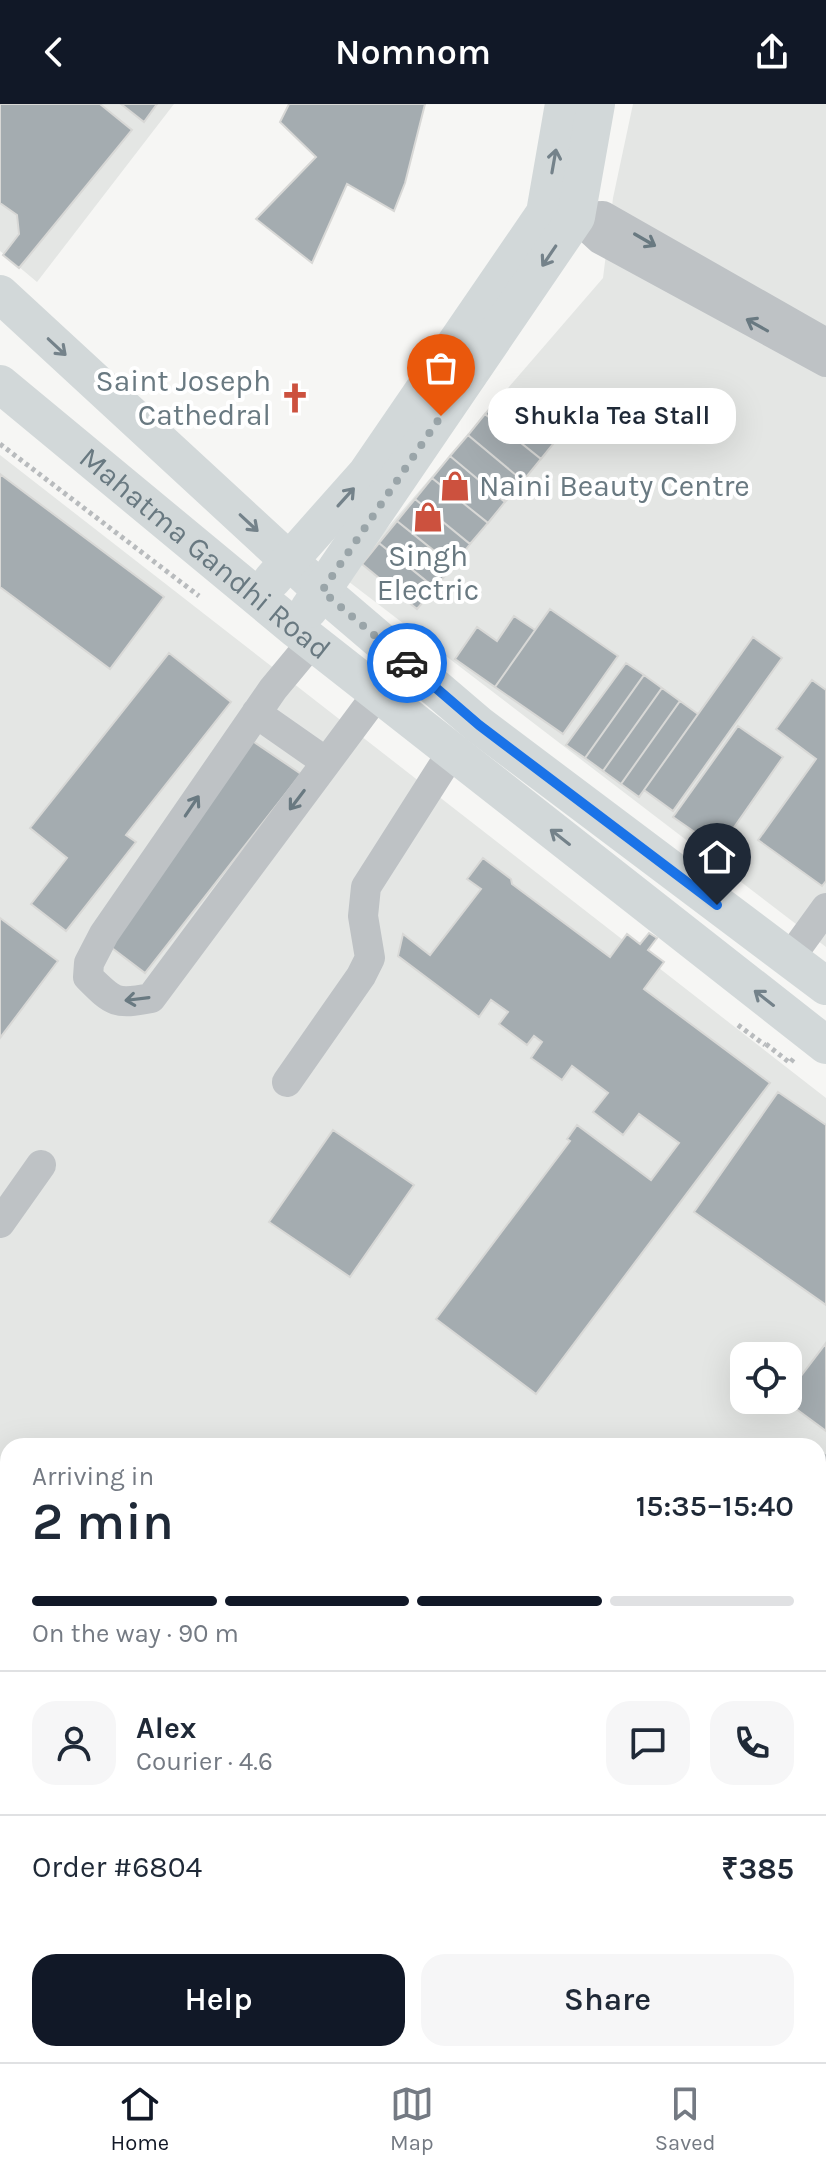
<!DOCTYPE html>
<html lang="en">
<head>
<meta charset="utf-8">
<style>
  body { margin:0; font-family:Karla,sans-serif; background:#f6f6f7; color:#1f2937; height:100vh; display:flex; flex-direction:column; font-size:30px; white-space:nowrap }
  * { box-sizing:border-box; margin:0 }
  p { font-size:26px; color:#747a83 }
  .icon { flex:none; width:44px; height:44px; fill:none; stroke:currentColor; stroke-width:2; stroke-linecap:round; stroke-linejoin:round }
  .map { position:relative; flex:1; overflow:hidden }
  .side { position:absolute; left:0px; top:1334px; width:826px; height:624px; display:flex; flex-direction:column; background:#fff; border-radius:24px 24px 0 0; box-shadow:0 8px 32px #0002 }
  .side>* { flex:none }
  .buttons { position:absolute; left:730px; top:1238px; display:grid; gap:16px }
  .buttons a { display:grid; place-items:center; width:72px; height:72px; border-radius:16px; background:#fff; box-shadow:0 8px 32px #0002; font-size:40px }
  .pin { position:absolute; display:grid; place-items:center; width:68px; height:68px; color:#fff; margin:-82px -34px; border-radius:50% 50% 50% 0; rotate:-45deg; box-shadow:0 0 8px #0007 }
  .pin .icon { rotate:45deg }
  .courier { position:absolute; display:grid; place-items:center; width:80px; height:80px; margin:-40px; border:6px solid #1a73e8; border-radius:50%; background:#fff; color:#222; box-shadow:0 2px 10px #0007 }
  .bubble { position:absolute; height:56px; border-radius:24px; background:#fff; box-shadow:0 8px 32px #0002; font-size:26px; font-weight:600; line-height:56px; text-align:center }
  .headline em { font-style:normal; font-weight:600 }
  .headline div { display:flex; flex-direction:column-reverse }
  .headline { display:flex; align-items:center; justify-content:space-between; height:136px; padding:0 32px }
  h1 { font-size:52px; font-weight:600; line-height:60px }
  .bar { display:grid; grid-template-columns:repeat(4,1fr); gap:12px 8px; align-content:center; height:96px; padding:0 32px }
  .bar i { height:10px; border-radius:6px; background:#e0e1e3 }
  .bar .current { background:#111827 }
  .bar p { grid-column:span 4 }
  .line { display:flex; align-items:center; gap:20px; padding:0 32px; border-top:2px solid #e0e1e3 }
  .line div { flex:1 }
  .round { display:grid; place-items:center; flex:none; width:84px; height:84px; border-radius:24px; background:#f6f6f7 }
  .button { display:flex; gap:16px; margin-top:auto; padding:16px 32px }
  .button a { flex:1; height:92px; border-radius:24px; background:#111827; color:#fff; font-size:32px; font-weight:600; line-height:92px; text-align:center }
  .button a+a { background:#f6f6f7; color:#1f2937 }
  header { display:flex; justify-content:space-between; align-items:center; height:104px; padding:0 32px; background:#111827; color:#fff; font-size:36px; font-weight:600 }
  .dock { display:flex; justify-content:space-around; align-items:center; height:112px; border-top:2px solid #e0e1e3; background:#fff; font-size:22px; color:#747a83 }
  .dock a { display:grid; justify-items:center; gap:4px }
  .dock .current { color:#111827 }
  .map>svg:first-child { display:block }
  .built { fill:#e4e6e4; fill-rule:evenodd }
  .building { fill:#a4acb0; stroke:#d8d8d6; stroke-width:2 }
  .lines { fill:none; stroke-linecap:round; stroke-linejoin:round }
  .path { stroke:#b8bbbd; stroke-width:5; stroke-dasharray:4 4; stroke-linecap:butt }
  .minor { stroke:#bec2c5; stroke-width:30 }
  .major { stroke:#d2d8d9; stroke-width:38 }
  .oneway { stroke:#74828a }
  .oneway2 { stroke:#697981 }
  .done { stroke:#9aa5a9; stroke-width:8; stroke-dasharray:0 14.4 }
  .route { stroke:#1a73e8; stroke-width:10 }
  .labels { text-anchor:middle; stroke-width:8; stroke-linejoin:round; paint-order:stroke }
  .poi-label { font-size:30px; fill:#697981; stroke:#fff; text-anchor:end }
  .street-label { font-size:30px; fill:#697981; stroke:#fff }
</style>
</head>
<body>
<header><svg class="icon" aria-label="back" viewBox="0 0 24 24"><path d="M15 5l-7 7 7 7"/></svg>Nomnom<svg class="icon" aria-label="share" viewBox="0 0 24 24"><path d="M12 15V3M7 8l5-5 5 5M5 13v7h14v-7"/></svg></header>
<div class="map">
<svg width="826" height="1958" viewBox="0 0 826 1958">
  <rect width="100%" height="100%" fill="#f6f6f4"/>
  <path class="built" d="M0,0H174L37,178L0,147Z
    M633,0H826V843L344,474L603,174L613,94Z
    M0,351L826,994V1958H708L696,1950H818V1342H8V1444L0,1438ZM744,1252H788V1296H744Z
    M8,1587V1950H514L524,1958H0V1592Z"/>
  <path class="building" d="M0,0H100L132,26L19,164L3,151L19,130L17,111L0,99Z
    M121,0H157L144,18Z
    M289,0H425L405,79L394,107L347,80L312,159L256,115L316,53L280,18Z
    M503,289L558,334L541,355L485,310Z
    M485,310L541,355L523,377L468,331Z
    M468,331L523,377L505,398L450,352Z
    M450,352L505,398L488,419L432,374Z
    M0,370L164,493L110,565L0,483Z
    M432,374L488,419L470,440L415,395Z
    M415,395L470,440L453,462L397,417Z
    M397,417L453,462L435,484L379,439Z
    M379,439L435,484L417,505L362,460Z
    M550,505L618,552L563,630L495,583Z
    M514,512L535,526L495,583L455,555L477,523L497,537Z
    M753,533L782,554L673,707L644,686Z
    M169,549L231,598L126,731L136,738L66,827L31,800L67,754L30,724Z
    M626,559L644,571L585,654L566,641Z
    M644,571L662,584L603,667L585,654Z
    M812,576L826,586V777L822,782L758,736L816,655L776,625Z
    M662,584L680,597L621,680L603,667Z
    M680,597L698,610L639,693L621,680Z
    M738,622L783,653L719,745L673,713Z
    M238,627L301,670L145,869L108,841Z
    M483,754L511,775L512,780L610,853L627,830L640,840L649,829L657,834L648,846L664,858L644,885L770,979L536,1290L436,1215L570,1037L567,1035L577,1021L651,1076L679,1039L639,1010L623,1031L593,1008L608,989L572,962L562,976L531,954L542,938L534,932L527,941L499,920L508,908L491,896L479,913L398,852L403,830L430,851L481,785L467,775Z
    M0,814L58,857L0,934Z
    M778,988L826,1021V1201L694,1108Z
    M333,1026L414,1081L350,1173L269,1118Z
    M826,1239V1327L784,1296H788V1289Z
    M826,1479V1597L818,1608V1489Z
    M8,1639V1950H313L321,1958H0V1646Z"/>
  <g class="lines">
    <path class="path" d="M0,340L199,492
      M738,921L765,941
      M766,940L790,959L794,954"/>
    <path class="minor" d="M826,239L603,112L576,113L600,135L826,258
      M312,538L273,585L104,830L89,859L88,873C113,898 115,901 151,894L378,589
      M256,609L326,658
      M789,855L826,804
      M287,978L361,872L370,854L363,812L366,783L452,648
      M0,1119L41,1061
      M818,1363L826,1369
      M0,1499L8,1504
      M0,1606L8,1604
      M818,1779L826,1767
      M332,1950L339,1958
      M623,1950L634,1958"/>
    <g class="major">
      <path d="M0,190L322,487L479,621L826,882"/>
      <path id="s1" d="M0,280L296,525L826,941"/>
      <path d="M272,476L367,369L545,109L564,0"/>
      <path d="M309,505L576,113L596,0"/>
    </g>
  </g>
  <defs><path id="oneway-shaft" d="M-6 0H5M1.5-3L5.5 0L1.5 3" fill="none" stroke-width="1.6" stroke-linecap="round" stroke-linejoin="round" transform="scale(2)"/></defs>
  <g class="oneway">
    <use href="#oneway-shaft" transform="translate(554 57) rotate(-80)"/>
    <use href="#oneway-shaft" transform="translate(549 152) rotate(124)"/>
    <use href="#oneway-shaft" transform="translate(57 243) rotate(43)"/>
    <use href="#oneway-shaft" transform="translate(346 393) rotate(-48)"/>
    <use href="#oneway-shaft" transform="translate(249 419) rotate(43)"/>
    <use href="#oneway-shaft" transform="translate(560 733) rotate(-142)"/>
    <use href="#oneway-shaft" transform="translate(764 894) rotate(-142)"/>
  </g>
  <g class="oneway2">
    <use href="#oneway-shaft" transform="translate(645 136) rotate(30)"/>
    <use href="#oneway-shaft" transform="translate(757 221) rotate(-151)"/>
    <use href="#oneway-shaft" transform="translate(297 696) rotate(127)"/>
    <use href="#oneway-shaft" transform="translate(192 702) rotate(-56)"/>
    <use href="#oneway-shaft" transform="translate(137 895) rotate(173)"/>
  </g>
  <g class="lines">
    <path class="done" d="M407,559L322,487L441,312"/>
    <path class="route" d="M407,559L479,621L717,801"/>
  </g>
  <defs>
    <g id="church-bare" transform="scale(2.4)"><path d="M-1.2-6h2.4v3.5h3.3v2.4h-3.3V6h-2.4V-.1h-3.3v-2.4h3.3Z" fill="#cc513e" stroke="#fff" stroke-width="2.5" paint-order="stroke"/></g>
    <g id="shop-bare" transform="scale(2.4)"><path d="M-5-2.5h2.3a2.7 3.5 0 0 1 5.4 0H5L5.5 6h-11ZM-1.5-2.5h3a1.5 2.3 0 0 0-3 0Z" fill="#cc513e" stroke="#fff" stroke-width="2.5" paint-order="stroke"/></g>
  </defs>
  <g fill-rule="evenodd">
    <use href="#church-bare" x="295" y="294"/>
    <use href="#shop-bare" x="455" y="382"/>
    <use href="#shop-bare" x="428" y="413"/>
  </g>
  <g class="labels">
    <g class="poi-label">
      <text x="271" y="287">Saint Joseph<tspan x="271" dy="34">Cathedral</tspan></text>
      <text x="479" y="392" text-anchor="start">Naini Beauty Centre</text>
      <text x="428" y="462" text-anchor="middle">Singh<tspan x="428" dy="34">Electric</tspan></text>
    </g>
    <g class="street-label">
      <text dy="10" stroke="none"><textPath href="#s1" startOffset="266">Mahatma Gandhi Road</textPath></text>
    </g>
  </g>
</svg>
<div class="buttons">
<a><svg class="icon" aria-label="locate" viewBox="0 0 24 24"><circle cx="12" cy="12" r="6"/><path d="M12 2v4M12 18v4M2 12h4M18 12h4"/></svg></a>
</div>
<div class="pin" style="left:441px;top:312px;background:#ea580c"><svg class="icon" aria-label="bag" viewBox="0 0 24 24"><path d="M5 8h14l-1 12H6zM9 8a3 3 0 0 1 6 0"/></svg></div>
<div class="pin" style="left:717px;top:801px;background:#1f2937"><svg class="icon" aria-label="home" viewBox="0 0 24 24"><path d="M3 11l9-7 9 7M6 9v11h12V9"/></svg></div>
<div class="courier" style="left:407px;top:559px"><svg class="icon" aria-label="car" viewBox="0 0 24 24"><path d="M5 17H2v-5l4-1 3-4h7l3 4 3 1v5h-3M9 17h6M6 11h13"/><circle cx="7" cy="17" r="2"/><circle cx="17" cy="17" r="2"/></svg></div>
<div class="bubble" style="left:488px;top:284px;width:248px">Shukla Tea Stall</div>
<section class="side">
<div class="headline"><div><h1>2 min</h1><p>Arriving in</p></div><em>15:35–15:40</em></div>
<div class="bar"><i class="current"></i><i class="current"></i><i class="current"></i><i></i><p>On the way · 90 m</p></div>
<div class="line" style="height:144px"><a class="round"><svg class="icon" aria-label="person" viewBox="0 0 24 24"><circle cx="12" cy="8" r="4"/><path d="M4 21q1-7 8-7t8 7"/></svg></a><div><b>Alex</b><p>Courier · 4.6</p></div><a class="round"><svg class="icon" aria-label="chat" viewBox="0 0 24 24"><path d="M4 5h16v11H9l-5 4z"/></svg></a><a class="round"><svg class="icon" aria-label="phone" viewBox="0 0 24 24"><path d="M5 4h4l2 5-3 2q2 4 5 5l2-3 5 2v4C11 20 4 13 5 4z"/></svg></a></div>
<div class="line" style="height:104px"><div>Order #6804</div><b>₹385</b></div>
<div class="button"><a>Help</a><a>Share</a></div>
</section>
</div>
<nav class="dock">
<a class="current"><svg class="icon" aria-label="home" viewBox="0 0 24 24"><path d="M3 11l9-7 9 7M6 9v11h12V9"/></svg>Home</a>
<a><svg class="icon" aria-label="map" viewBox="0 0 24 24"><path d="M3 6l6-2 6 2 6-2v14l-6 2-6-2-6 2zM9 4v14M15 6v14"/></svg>Map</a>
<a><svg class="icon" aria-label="saved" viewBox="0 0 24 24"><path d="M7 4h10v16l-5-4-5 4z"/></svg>Saved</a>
</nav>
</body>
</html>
